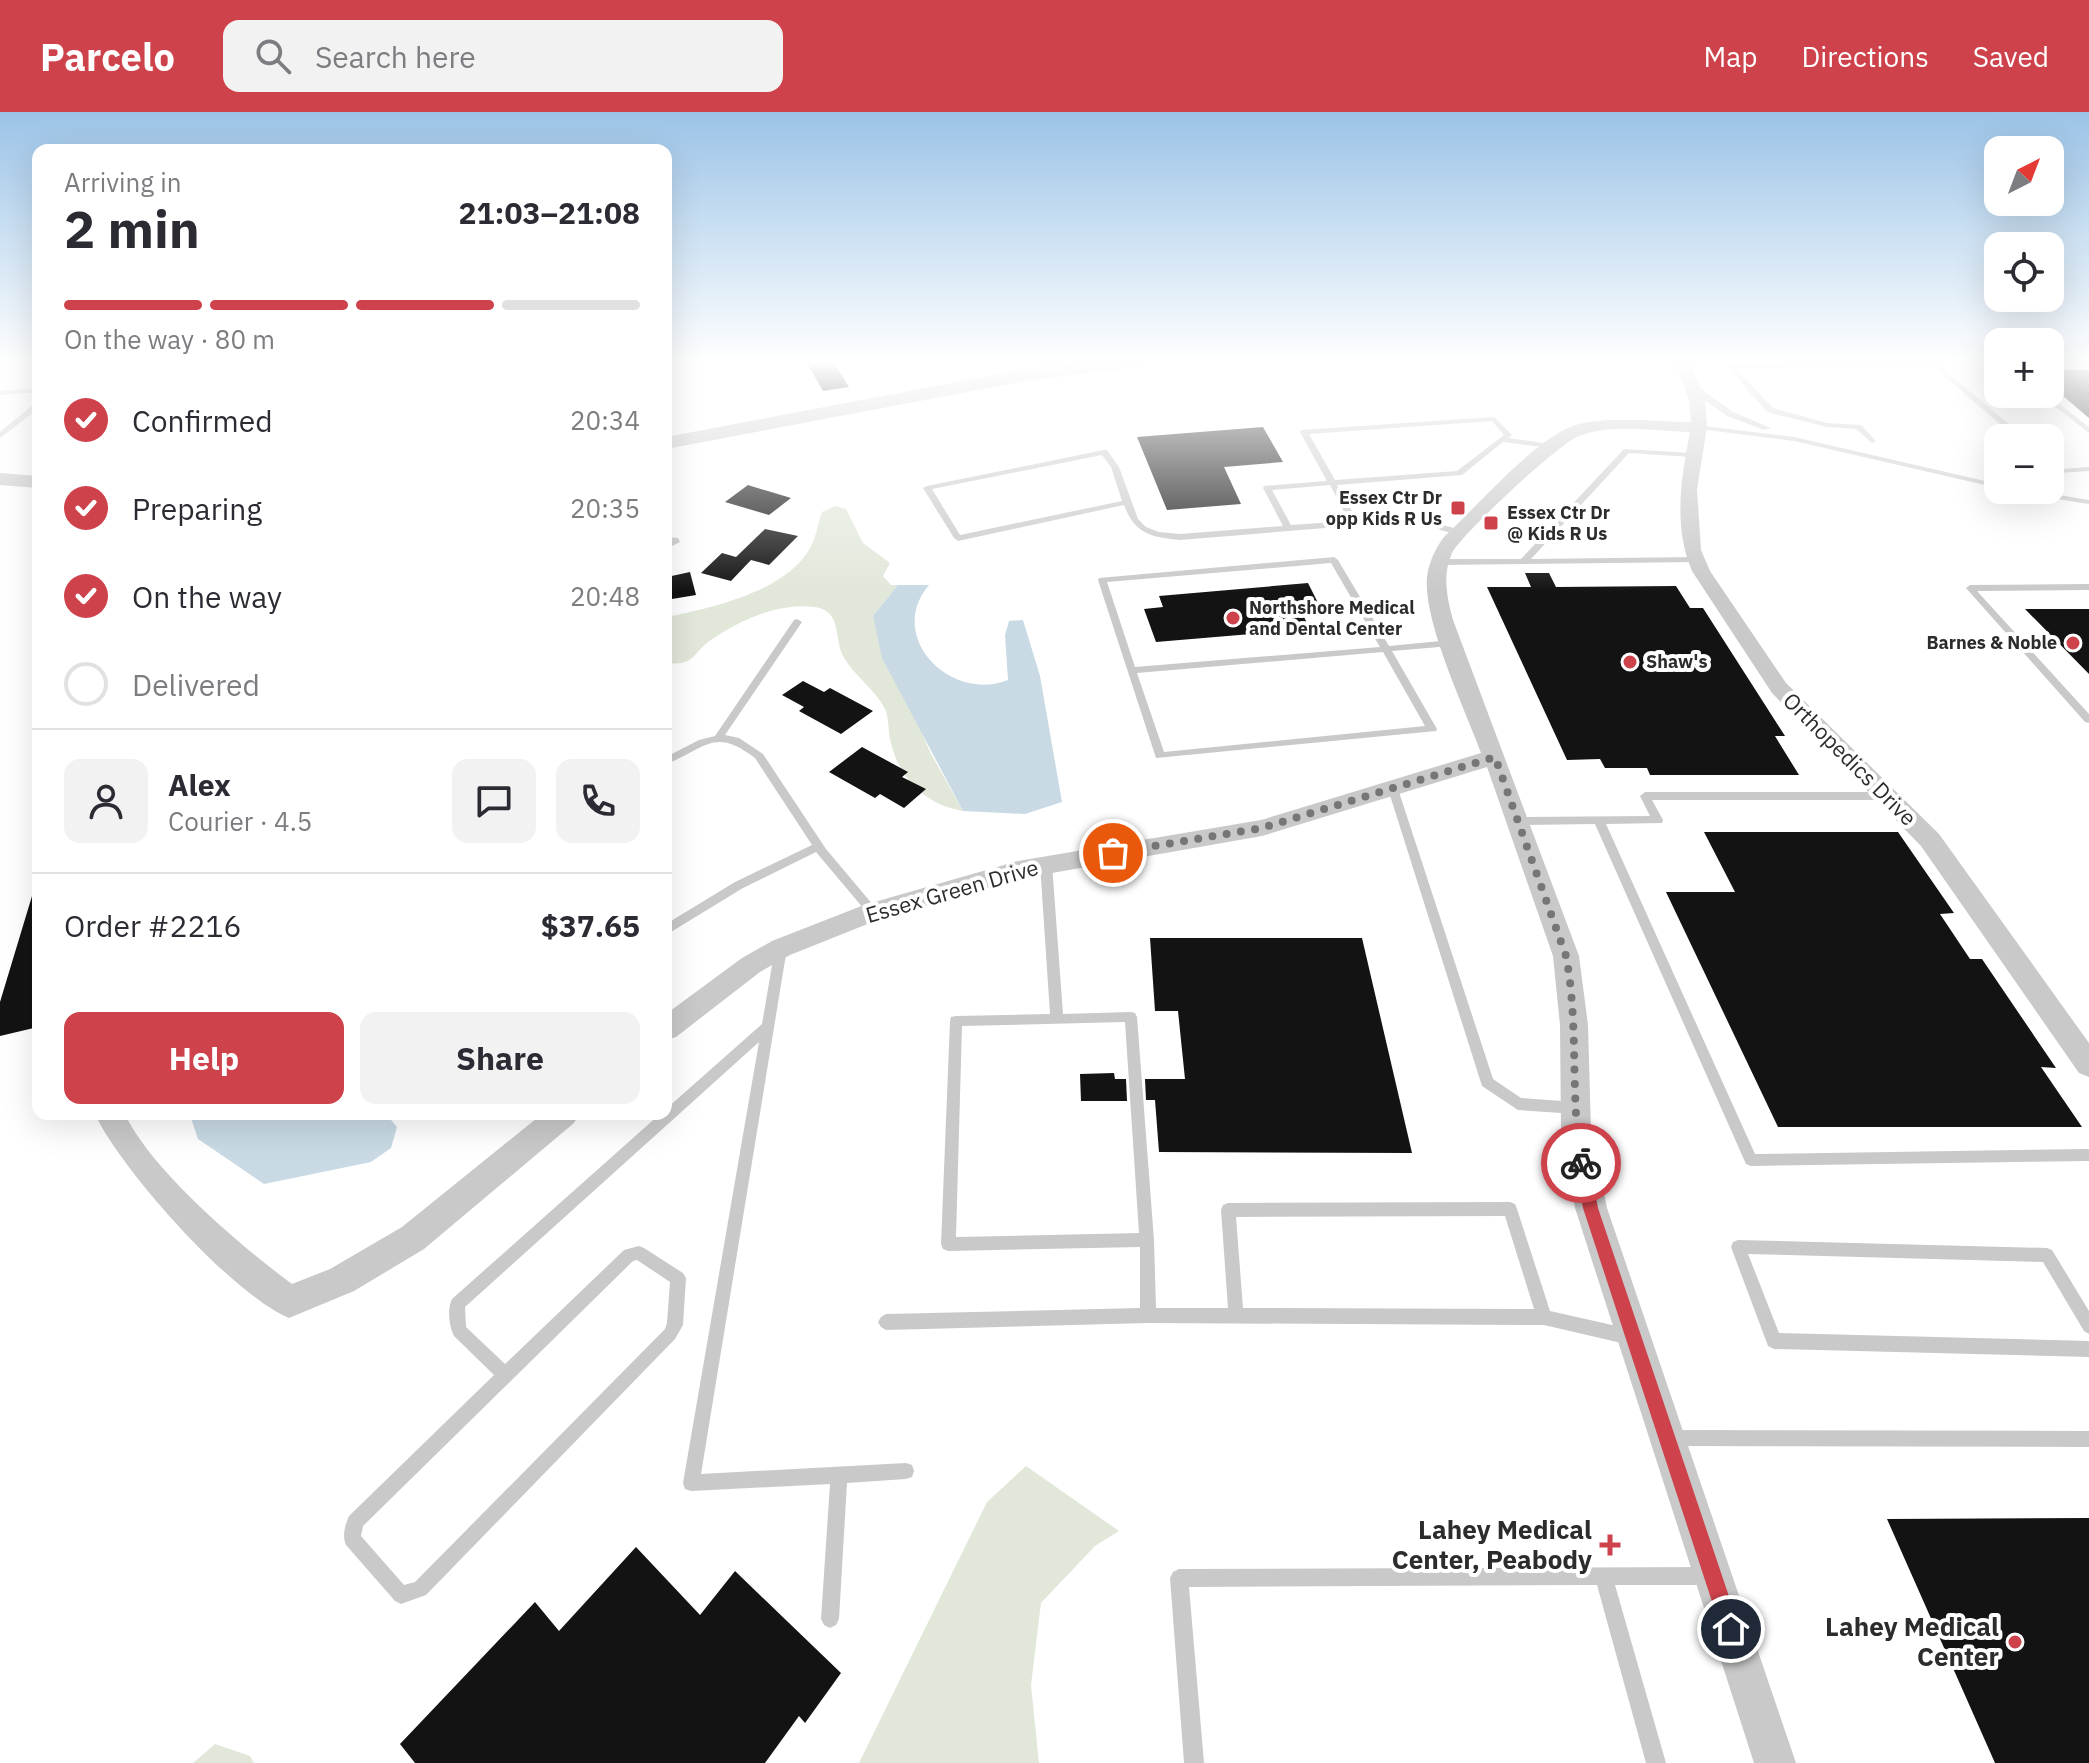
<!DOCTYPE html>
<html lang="en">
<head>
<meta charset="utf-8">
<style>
  body { margin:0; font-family:"IBM Plex Sans",sans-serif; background:#f2f2f3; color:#2b2b33; height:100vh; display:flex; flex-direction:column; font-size:30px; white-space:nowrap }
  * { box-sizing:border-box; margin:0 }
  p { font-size:26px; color:#7c7c81 }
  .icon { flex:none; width:44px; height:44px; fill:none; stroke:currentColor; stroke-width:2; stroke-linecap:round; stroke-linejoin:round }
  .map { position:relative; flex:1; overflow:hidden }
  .details { position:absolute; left:32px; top:32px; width:640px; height:976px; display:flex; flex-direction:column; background:#fff; border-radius:16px; box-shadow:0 8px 32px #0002 }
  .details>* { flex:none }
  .needle { width:52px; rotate:42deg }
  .buttons { position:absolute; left:1984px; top:24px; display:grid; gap:16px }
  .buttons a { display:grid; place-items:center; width:80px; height:80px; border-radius:16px; background:#fff; box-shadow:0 8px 32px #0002; font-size:40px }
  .pin { position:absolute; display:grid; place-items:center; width:68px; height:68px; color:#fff; margin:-34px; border:4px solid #fff; border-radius:50%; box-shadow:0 2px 8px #0007 }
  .courier { position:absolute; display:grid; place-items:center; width:80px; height:80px; margin:-40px; border:6px solid #ce424b; border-radius:50%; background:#fff; color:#222; box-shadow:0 2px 10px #0007 }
  .summary em { font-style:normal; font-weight:700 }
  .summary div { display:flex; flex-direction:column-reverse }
  .summary { display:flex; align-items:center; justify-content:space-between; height:136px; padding:0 32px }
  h1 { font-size:52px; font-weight:700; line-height:60px }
  .bar { display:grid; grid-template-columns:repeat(4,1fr); gap:12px 8px; align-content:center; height:96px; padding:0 32px }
  .bar i { height:10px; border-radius:6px; background:#e1e1e2 }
  .bar .active { background:#ce424b }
  .bar p { grid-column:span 4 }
  .line { display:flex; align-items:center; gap:20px; padding:0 32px; border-top:2px solid #e1e1e2 }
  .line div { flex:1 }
  .round { display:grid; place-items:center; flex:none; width:84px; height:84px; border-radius:16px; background:#f2f2f3 }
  ol { padding:0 32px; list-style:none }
  li { display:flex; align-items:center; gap:24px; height:88px }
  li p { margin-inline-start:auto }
  li .icon { padding:8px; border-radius:50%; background:#ce424b; color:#fff; stroke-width:4 }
  li:last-child { color:#7c7c81 }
  li i { width:44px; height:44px; border:4px solid #e1e1e2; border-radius:50% }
  .cta { display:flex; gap:16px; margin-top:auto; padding:16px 32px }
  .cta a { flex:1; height:92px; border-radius:16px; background:#ce424b; color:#fff; font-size:32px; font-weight:700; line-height:92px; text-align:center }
  .cta a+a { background:#f2f2f3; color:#2b2b33 }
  header { display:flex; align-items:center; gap:48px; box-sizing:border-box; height:112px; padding:0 40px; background:#ce424b; color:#fff }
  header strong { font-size:38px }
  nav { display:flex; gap:44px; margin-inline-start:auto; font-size:28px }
  .search { width:560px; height:72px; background:#f2f2f3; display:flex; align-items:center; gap:20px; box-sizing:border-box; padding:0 28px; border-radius:16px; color:#7c7c81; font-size:30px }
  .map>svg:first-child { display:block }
  .green { fill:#e1e8da }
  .water { fill:#c9dae5 }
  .building { fill:#131313 }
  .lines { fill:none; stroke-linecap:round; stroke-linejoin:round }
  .service { fill:#c9c9c9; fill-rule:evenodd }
  .minor { fill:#c9c9c9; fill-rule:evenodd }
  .tertiary { fill:#c9c9c9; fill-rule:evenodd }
  .route { fill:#ce424b }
  .done { stroke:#767676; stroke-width:8; stroke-dasharray:0 14.4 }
  .poi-dot { fill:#ce424b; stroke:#fff; stroke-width:3 }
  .labels { text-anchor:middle; stroke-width:8; stroke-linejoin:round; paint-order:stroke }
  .far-poi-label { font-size:18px; font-weight:bold; fill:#2c2c2c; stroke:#fff; text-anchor:start }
  .street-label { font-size:22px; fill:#2c2c2c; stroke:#fff }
  .near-poi-label { font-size:26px; font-weight:bold; fill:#2c2c2c; stroke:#fff; text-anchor:end }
</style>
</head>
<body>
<header>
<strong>Parcelo</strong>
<div class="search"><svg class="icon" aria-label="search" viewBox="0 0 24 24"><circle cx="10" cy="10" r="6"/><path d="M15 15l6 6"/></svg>Search here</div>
<nav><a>Map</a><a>Directions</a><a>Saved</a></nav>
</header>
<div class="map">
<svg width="2089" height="1651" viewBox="0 0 2089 1651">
  <rect width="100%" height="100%" fill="#fff"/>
  <path class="green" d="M835,394L846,397L863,431L890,451L883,464L891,473H898L873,504L930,640L963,699C923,692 898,665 890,627C888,618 889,605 885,597C875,577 854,564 843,544C834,526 842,499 815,495C780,490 739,508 711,528C691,542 696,554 666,551V505C710,497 787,479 810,436C816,426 818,411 822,400Z
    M1026,1354L1119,1419L1095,1434L1041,1491L1031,1573L1039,1651H859L987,1390Z
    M215,1632L250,1644L254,1651H193Z"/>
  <path class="water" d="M898,473H929C885,525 951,591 1008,568L1005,523L1009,509L1023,508L1040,564L1062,690L1025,702L963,699L882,546L873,504Z
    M194,1002H386L397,1015L391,1036L371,1050L264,1072L198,1027L192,1009Z"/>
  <path class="building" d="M806,249H833L849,275L823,279Z
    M2050,258H2089V306L2050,273Z
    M1263,315L1283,350L1224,355L1241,392L1167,398L1137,325Z
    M748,373L751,374L791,386L769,403L725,390Z
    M765,417L798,424L769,453L751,448L731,469L701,461L722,441L736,445Z
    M690,460L696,483L672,487L667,465Z
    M1525,461H1549L1556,475L1676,474L1690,496H1703L1785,624H1775L1799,663H1650L1647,656H1605L1600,647L1567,648L1487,475H1531Z
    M1308,471L1324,503L1304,505L1310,517L1156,530L1144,497L1163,495L1159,484Z
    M2025,497H2089V562Z
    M803,569L824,580L830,576L873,599L841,622L799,599L804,595L782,583Z
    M862,635L908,660L902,665L926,677L904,696L880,682L875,686L829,660Z
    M1704,720H1898L1954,801L1940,802L1970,847H1982L2056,956L2041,955L2082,1015H1778L1666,780H1735Z
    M32,784L38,785V915L0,924V890Z
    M1150,826H1362L1412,1041L1159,1040L1155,988H1146L1145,967H1185L1178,899H1155Z
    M1114,961L1115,967H1126L1127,989H1081L1080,962Z
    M2089,1406V1651H1995L1887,1407Z
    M636,1435L700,1503L735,1459L841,1561L805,1611L799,1604L765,1651H415L400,1632L535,1490L559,1519Z"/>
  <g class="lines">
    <path class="service" d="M1730,252L1939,253L2025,326H2016L1935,256H1736L1773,296L1827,311L1861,313L1876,329L1872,331L1856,317L1827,315L1767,300L1728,255V253Z
      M1691,274H1697L1733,300L1771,316L1764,318L1727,304L1691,278Z
      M38,276V280L0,283V279Z
      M2039,282H2047L2089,315V321Z
      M35,291H38V297L0,326V320Z
      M1494,305L1512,323L1508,326L1551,332L1555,334L1551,336L1503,330L1462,363L1337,373L1357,408L1410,404L1461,418L1462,420L1458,423L1410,409L1180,428C1152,425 1135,423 1124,393L958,429L954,426L923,376L927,374L1104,338H1107L1119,355L1138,407L1146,415L1159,420L1180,422L1283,414L1263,376L1264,374L1327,369L1300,320L1301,318ZM1492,309L1504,323L1457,359L1335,368L1309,322ZM1102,343L1111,355L1122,389L960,423L932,377ZM1330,373L1349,409L1291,413L1272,378Z
      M1696,313L1794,325L1998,372V376L1794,329L1699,317H1696Z
      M1624,337L1692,341L1696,343L1692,345L1629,341L1531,447L1695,445L1698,446V450L1438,453L1434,450L1438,447H1521Z
      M2050,348L2063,357L2089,355V359L2058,361L2050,354Z
      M2010,378H2029L2089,388V392L2014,380Z
      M1334,445L1338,448L1389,534L1451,528L1456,531L1451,534L1392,539L1437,617L1436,619L1156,646L1098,468L1099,466ZM1331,451L1380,535L1135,555L1107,470ZM1383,540L1425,614L1164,640L1137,561Z
      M2089,472V478L1977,479L2089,602V611L2085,610L1966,476L1970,473Z
      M797,507L802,510L725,623L739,626L763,642L826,737L879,800L873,804L869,803L816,740L743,776L666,823V812L735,770L812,733L755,646C714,614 705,637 666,652V645L699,628L715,624L794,508Z
      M1393,673L1398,677L1493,967L1521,986L1576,990L1581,992L1583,996L1581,1000L1576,1002L1518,998L1482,974L1388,677Z
      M1645,680H1888L1893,684L1888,688H1652L1663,708L1662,711L1606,712L1755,1042L2089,1037V1049L1751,1054L1746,1052L1595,712L1519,713L1514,709L1519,705L1650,704L1640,684Z
      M1046,748L1052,752L1063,902L1131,900L1135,901L1137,905L1154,1128L1156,1196H1228L1221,1098L1223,1093L1228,1091L1510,1090L1515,1092L1517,1097L1550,1199L1630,1217L1635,1220L1638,1225L1635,1230L1630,1233L1544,1213L1148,1211L886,1218L881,1215L878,1210L881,1205L886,1202L1140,1196V1135L948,1139L943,1137L941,1132L950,909L951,905L956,904L1050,902L1040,752ZM1125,910L1139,1121L956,1125L962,914ZM1505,1104L1534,1197L1243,1196L1236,1105Z
      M781,831L785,833L787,836L701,1362L906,1351L912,1353L914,1359L912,1365L906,1367L847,1371L839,1507L836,1513L830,1516L824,1513L821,1507L830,1372L691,1379L685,1377L683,1371L759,930L465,1195L466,1215L505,1252L624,1138L639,1134L644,1136L683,1161L686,1166L683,1213L675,1227L426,1483L401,1492L395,1489L346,1433C342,1424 345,1413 349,1404L494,1263L454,1224C449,1214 447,1197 452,1187L660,1002H666V997L762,912L775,836L777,833ZM637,1148L670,1170L667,1211L665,1217L415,1470L404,1473L361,1424L363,1414L633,1149Z
      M1738,1128L2047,1136L2052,1138L2089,1199V1222L2084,1219L2043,1150L1748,1142L1779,1221L2089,1229V1245L1774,1237L1768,1234L1731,1135L1733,1130Z
      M1670,1318L2089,1319V1335L1670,1334L1664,1332L1662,1326L1664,1320Z
      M1709,1455L1715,1458L1718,1464L1715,1470L1709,1473H1615L1666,1651H1646L1597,1473L1189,1475L1204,1651H1184L1170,1466L1173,1460L1179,1457Z"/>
    <path class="minor" d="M1675,249H1690L1705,288L1707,315L1697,377L1701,438L1710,459L1786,571L1939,722L2089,931V965L2079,961L1921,734L1772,581L1692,459C1673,414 1681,366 1690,320C1656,319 1611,311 1579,324C1559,331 1461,423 1452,441C1442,463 1447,486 1453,508L1579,844L1588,913L1591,1019L1607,1096L1796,1651H1754L1575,1096L1561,1019L1560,913L1553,844L1487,655L1262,724L1018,767L880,807L790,843L760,860L676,925L666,928V902L742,846L772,829L864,793L1018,749L1261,708L1481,641C1465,597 1423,510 1427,465C1429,450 1435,437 1444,425C1477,394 1529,334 1568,316C1598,302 1657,310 1691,310L1689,288Z
      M666,425L678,426L680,430L666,437Z
      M95,1002H125C151,1058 242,1135 292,1172L330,1157L402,1115L542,1002H579L574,1011L424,1137L354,1179L289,1206C233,1183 121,1058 95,1002Z"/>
    <path class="tertiary" d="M1091,249H1149L1140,255L1031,268L666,337V325L1031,256Z
      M0,361L38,364V376L0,373Z"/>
  </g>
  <linearGradient id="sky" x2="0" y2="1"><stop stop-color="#9bc3e7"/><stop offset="0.52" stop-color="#fff"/><stop offset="1" stop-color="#fff" stop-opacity="0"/></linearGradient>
  <rect width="2089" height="480" fill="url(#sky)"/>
  <path class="route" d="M1581,1044L1589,1051L1598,1096L1740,1517L1738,1524L1731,1527L1724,1524L1721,1517L1583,1096L1574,1051Z"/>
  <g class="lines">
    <path class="done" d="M1113,741L1262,716L1495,645L1566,844C1579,912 1570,982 1581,1051"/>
  </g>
  <g class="poi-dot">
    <rect x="1450" y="388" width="16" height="16" rx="4"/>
    <rect x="1483" y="403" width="16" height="16" rx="4"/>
    <circle cx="1233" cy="506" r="8"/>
    <circle cx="2073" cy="531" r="8"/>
    <circle cx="1630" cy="550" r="8"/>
    <path d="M1606 1421h8v8h8v8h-8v8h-8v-8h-8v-8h8z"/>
    <circle cx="2015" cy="1530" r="8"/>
  </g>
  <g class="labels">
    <g class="far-poi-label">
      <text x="1442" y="392" text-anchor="end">Essex Ctr Dr<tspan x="1442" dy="21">opp Kids R Us</tspan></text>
      <text x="1507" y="407">Essex Ctr Dr<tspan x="1507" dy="21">@ Kids R Us</tspan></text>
      <text x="1249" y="502">Northshore Medical<tspan x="1249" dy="21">and Dental Center</tspan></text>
      <text x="2057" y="537" text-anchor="end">Barnes &amp; Noble</text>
      <text x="1646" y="556">Shaw's</text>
    </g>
    <g class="street-label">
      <text transform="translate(1850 647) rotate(45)" y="8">Orthopedics Drive</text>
      <text transform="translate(952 779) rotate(-16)" y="8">Essex Green Drive</text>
    </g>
    <g class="near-poi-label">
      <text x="1592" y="1427">Lahey Medical<tspan x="1592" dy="30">Center, Peabody</tspan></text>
      <text x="1999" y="1524">Lahey Medical<tspan x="1999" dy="30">Center</tspan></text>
    </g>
  </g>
</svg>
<div class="buttons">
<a><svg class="needle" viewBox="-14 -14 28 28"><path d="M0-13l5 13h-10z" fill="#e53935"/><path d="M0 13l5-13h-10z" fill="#7c7c81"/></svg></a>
<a><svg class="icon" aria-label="locate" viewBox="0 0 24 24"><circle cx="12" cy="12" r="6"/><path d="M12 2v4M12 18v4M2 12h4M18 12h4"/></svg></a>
<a>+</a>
<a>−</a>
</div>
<div class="pin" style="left:1113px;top:741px;background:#ea580c"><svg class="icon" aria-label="bag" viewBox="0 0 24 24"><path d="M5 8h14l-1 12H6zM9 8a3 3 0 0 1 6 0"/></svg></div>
<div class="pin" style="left:1731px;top:1517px;background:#1f2937"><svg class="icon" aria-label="home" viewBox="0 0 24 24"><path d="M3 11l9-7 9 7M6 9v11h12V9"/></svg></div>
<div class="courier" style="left:1581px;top:1051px"><svg class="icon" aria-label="bike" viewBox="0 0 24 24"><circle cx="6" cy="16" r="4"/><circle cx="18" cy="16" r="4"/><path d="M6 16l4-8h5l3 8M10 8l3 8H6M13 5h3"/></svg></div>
<section class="details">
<div class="summary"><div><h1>2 min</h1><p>Arriving in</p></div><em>21:03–21:08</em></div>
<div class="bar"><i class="active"></i><i class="active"></i><i class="active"></i><i></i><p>On the way · 80 m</p></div>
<ol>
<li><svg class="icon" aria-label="check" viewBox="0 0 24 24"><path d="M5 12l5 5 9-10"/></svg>Confirmed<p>20:34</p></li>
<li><svg class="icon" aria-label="check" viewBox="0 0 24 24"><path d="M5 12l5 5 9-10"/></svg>Preparing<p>20:35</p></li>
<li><svg class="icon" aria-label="check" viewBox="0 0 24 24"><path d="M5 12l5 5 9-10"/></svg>On the way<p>20:48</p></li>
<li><i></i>Delivered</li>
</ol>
<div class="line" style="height:144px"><a class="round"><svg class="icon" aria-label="person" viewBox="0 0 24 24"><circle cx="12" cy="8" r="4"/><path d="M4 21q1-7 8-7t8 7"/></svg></a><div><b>Alex</b><p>Courier · 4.5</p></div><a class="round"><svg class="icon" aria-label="chat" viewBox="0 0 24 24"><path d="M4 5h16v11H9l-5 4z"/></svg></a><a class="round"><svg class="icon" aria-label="phone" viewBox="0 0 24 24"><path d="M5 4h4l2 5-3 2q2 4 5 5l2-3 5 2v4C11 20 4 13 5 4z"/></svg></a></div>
<div class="line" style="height:104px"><div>Order #2216</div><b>$37.65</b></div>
<div class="cta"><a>Help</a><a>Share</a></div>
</section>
</div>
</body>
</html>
